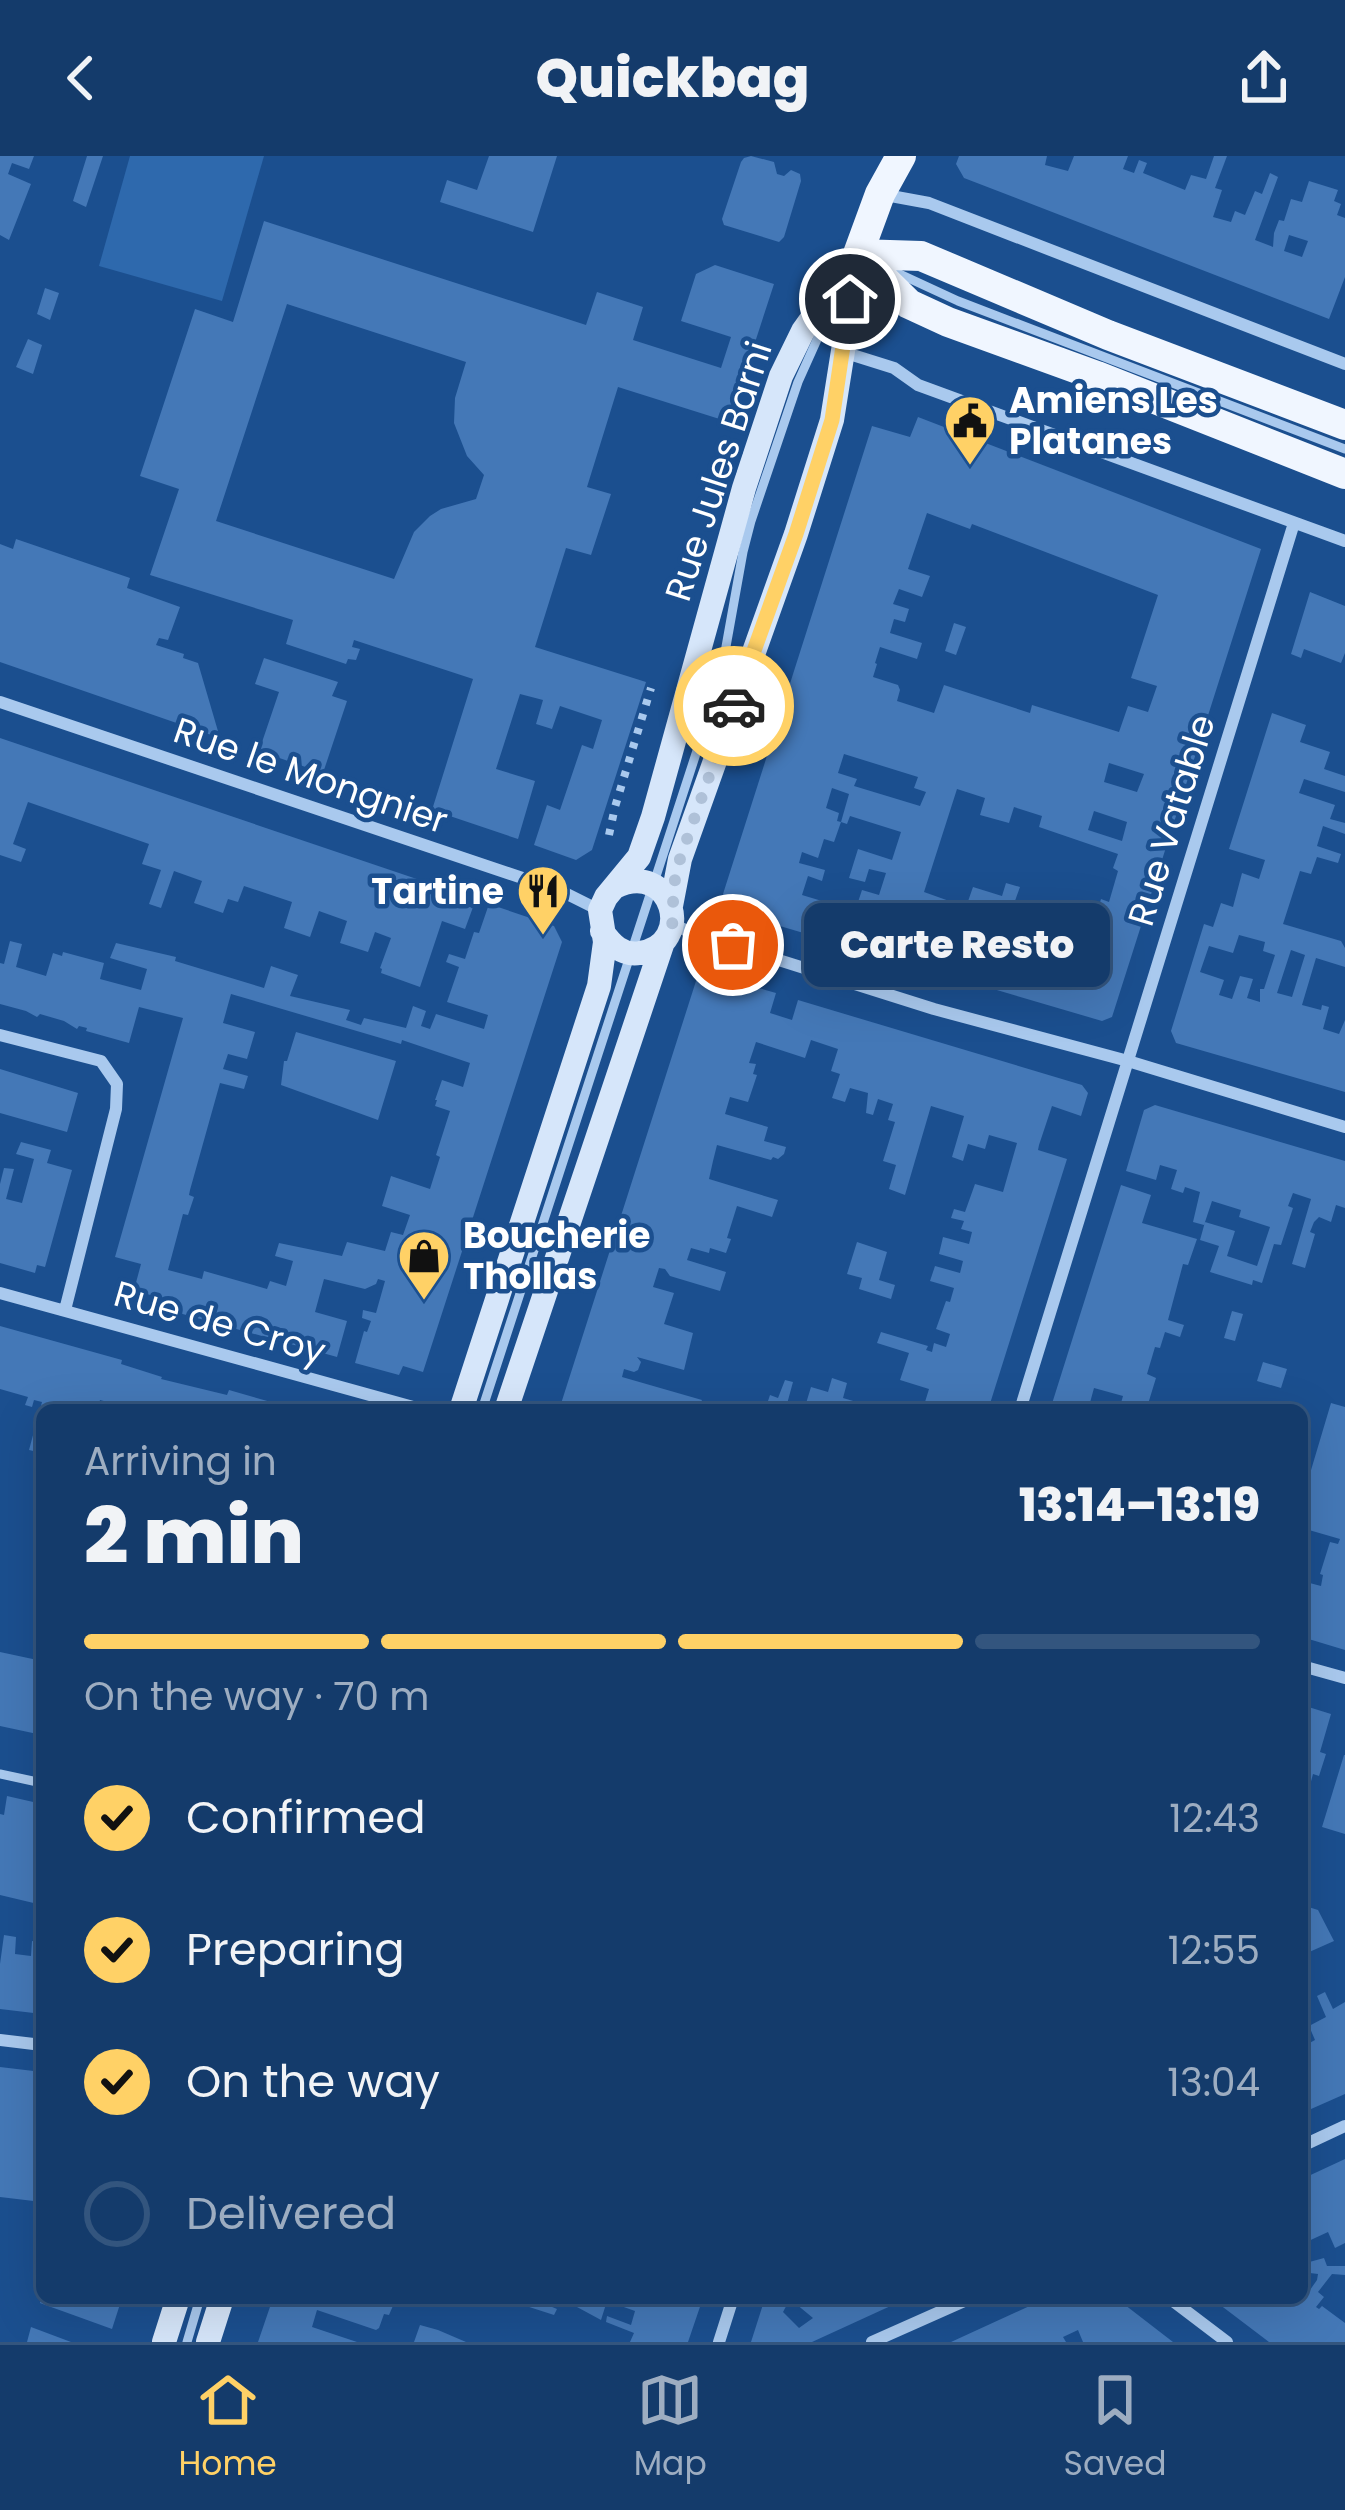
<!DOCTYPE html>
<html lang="en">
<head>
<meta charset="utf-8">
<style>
  body { margin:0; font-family:Poppins,sans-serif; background:#1d4271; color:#f1f3f6; height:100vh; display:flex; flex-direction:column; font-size:45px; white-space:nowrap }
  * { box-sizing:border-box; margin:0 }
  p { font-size:39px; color:#9dadc1 }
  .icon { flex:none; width:66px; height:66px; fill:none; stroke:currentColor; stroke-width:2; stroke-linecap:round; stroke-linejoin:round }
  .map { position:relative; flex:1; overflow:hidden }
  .panel { position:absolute; left:36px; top:1248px; width:1272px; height:900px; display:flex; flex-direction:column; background:#143b6b; border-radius:18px; box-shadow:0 12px 48px #0002,0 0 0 3px #33557e }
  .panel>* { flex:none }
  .pin { position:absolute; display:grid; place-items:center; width:102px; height:102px; color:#fff; margin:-51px; border:6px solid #fff; border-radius:50%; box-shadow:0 3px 12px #0007 }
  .courier { position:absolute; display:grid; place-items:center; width:120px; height:120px; margin:-60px; border:9px solid #ffd166; border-radius:50%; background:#fff; color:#222; box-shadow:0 3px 15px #0007 }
  .bubble { position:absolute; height:84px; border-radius:18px; background:#143b6b; box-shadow:0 12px 48px #0002,0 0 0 3px #33557e; font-size:39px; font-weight:800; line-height:84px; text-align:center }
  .headline em { font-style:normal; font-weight:800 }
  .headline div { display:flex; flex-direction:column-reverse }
  .headline { display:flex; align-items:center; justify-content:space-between; height:204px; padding:0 48px }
  h1 { font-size:78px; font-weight:800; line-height:90px }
  .bar { display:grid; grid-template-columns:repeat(4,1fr); gap:18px 12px; align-content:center; height:144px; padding:0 48px }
  .bar i { height:15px; border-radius:9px; background:#33557e }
  .bar .selected { background:#ffd166 }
  .bar p { grid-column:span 4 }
  ol { padding:0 48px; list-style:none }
  li { display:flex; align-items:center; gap:36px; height:132px }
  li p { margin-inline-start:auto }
  li .icon { padding:12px; border-radius:50%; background:#ffd166; color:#111; stroke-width:4 }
  li:last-child { color:#9dadc1 }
  li i { width:66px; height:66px; border:6px solid #33557e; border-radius:50% }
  header { display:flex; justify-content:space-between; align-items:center; height:156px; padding:0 48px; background:#143b6b; font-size:54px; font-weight:800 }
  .menu { display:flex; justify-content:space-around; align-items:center; height:168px; border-top:3px solid #33557e; background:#143b6b; font-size:33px; color:#9dadc1 }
  .menu a { display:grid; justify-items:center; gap:6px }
  .menu .selected { color:#ffd166 }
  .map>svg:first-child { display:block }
  .green { fill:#2e69ad }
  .building { fill:#4478b7; fill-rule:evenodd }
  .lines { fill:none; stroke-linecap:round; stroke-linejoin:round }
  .path { stroke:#a9c9ee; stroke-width:8; stroke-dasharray:6 9; stroke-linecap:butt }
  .lane { stroke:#a9c9ee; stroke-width:9 }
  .street { stroke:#a9c9ee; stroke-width:12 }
  .secondary { stroke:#d6e6fa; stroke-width:24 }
  .primary { stroke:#f0f6ff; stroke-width:30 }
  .done { stroke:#afc1d8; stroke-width:12; stroke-dasharray:0 21.6 }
  .route { stroke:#ffd166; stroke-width:15 }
  .labels { text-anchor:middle; stroke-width:9; stroke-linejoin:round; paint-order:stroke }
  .poi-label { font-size:36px; font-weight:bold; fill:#fff; stroke:#1b4f8f; text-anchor:start }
  .street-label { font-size:36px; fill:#fff; stroke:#1b4f8f }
</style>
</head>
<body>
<header><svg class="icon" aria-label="back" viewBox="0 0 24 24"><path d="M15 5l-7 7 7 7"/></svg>Quickbag<svg class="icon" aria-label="share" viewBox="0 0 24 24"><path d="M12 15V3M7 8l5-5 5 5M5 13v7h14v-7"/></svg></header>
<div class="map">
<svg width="1345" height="2186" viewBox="0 0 1345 2186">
  <rect width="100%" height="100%" fill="#1b4f8f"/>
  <path class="green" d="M130,0H264L222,145L99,110Z"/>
  <path class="building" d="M0,0H34L29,13L12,7L8,18L31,28L9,84L0,79Z
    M87,0H103L86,51L73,45Z
    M489,0H557L533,76L440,46L447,24L477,34Z
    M751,0L774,6L777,18L784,20L791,14L800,18L801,25L784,81L779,86L724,69L722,63L741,6L744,2Z
    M959,0H1047L1045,9L1068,15L1074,0H1128L1123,13L1134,17L1139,4L1147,7L1143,17L1185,34L1191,19L1206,23L1214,0H1227L1215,32L1222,34L1213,61L1231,66L1235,55L1245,59L1255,35L1262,38L1270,17L1278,21L1255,84L1273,91L1274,77L1279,64L1284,65L1291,43L1302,46L1309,25L1338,34L1334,45L1341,48L1337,59L1345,62V121L1329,163L964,22L956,8ZM1289,79L1308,85L1302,101L1284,95Z
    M264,65L586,169L597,136L643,151L633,184L721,212L731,181L681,165L696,118L715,109L774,128L729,266L618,231L587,331L611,338L591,399L566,392L535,491L646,526L592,694L576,704L534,689L547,649L560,654L582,589L593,593L602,564L560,550L552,573L536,568L543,544L520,538L496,613L535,625L518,683L432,654L473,523L354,484L352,491L360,493L356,504L348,503L346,508L286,488L293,464L150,419L179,333L140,320L195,153L233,166ZM287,148L466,206L455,242L454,267L467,300L484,319L476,343L441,353L430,360L414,376L394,423L216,365Z
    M45,132L59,137L50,164L37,158Z
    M28,183L42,189L33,218L16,211Z
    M918,261L1261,393L1112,861L1102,865L732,756L723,738L872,270L910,281ZM927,357L970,373L972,368L1158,439L1131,522L1157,530L1148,556L1128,550L1119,576L1032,549L1030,557L944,529L934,557L897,545L900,534L898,529L873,521L877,508L875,507L880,491L917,503L922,487L890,477L894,463L905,466L909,453L893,448L899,433L922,441L930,420L908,413ZM844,598L918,621L914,632L926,636L920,650L854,630L857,623L838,617ZM1109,607L1144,618L1137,636L1104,626ZM832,632L849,638L841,666L847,668L850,660L901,676L892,704L858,693L849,722L865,726L869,713L886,717L879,739L862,734L855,755L802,739L808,720L822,725L825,714L799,707L802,696L818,702L824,683L834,686L841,666L837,665L839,657L826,652ZM957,633L985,642L980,659L1009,667L1014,651L1042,660L1039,671L1118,698L1113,712L1118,715L1109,746L1101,743L1097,756L1094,755L1082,783L1068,778L1073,760L1059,756L1053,774L1039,770L1044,753L1028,748L1025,760L1011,756L1020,731L1006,727L1002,740L973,731L966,751L924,736ZM1094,655L1127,666L1122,685L1088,674Z
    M16,383L130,422L127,432L180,451L168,484L159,482L156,489L184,498L183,502L198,507L220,582L0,506V388L13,393Z
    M1310,436L1345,450V497L1341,507L1304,493L1301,502L1291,498Z
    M954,467L966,471L956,499L945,495Z
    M264,502L338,526L332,540L347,545L323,617L259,595L279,536L255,528Z
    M1272,557L1306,569L1300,586L1330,596L1324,613L1345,620V636L1304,623L1299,637L1335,649L1330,663L1345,667V678L1323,670L1317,690L1341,698L1338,707L1317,701L1311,718L1300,715L1283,768L1341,785L1345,792V811L1316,802L1302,849L1321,854L1322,849L1329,851L1323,873L1339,878L1345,864V936L1176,887L1171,875L1204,768L1213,771L1221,747L1233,751L1242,717L1259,723L1265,704L1229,693ZM1239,779L1265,786L1263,795L1275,799L1264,833H1260V846L1247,842L1253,823L1240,820L1232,843L1219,839L1224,824L1200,816L1209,790L1233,797ZM1291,794L1305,799L1292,841L1277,837Z
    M0,582L476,743L465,773L442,765L420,831L381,817L382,813L380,812L391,782L375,776L368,796L340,787L347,765L319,755L310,781L284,772L292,746L244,730L238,746L228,743L223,757L194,747L202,725L174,715L161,752L149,748L161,714L142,708L149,688L28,646L13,688L26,693L21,706L0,699Z
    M489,748L554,770L562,786L423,1216L403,1210L399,1219L355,1207L364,1175L367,1176L371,1165L362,1162L363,1154L376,1157L385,1125L378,1123L376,1128L365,1133L324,1123L315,1156L347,1165L337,1201L154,1150L157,1141L134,1134L141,1108L115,1101L183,862L139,851L129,887L86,875L87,872L79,870L77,873L64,865L40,858L37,861L26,855L0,848V807L4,808L10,785L22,788L16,811L46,820L53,797L62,800L63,796L104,807L100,823L141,834L147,813L110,802L116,787L176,801L175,805L264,832L271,810L298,819L290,840L350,854L346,864L361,869L364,862L406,872L413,850L426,855L421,870L430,873L436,858L484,873L488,859L447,846L459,811L446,806L449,798L465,803L474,776L479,777ZM231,838L401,888L402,884L470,907L463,931L442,924L435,944H437L435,950L450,955L436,999L440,1001L430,1033L391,1020L382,1050L410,1059L403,1079L391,1076L385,1095L347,1086L342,1100L279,1087L275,1100L293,1105L286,1130L270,1125L267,1133L204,1115L202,1123L168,1114L183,1058L188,1059L194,1041L189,1039L190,1034L220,927L244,933L248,920L223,913L228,898L247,903L255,876L223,867Z
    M710,818L776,837L770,857L792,864L798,844L1082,929L1088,937L1081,960L1052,950L1039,989L1038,994L1067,1003L988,1254H953L925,1246L929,1233L900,1224L909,1197L877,1187L881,1176L928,1190L926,1194L932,1196L934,1187L946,1191L950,1178L936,1173L946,1145L950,1146L954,1132L930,1125L935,1110L960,1117L963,1105L939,1098L943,1081L969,1088L972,1076L961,1073L964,1065L951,1062L954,1053L965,1056L975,1028L1003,1036L1017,987L989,979L985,993L968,988L963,1005L952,1001L964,960L931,950L905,1039L889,1033L896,1009L883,1005L895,966L888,964L893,948L878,943L873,959L866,957L868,937L850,932L845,946L832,942L840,918L831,915L838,893L811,884L805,902L756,886L749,907L756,908L753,918L757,919L748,946L730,941L725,958L768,971L764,985L786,991L784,998L778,1003L773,1001L771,1004L717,989L713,1005L709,1023L778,1044L772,1061L737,1050L727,1082L731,1083L726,1097L710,1092L709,1097L691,1092L687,1104L726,1116L720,1135L670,1120L665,1113L659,1112L653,1131L674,1137L664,1168L693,1177L684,1214L637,1201L641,1206L638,1214L634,1216L624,1213L622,1221L702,1244L701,1246L723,1254H559L696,825Z
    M296,876L396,905L378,964L281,929L284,905H287Z
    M0,913L78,937L67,976L0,957Z
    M1155,949L1345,1005V1052L1336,1049L1331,1066L1319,1061L1314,1066L1310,1076L1315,1078L1305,1112L1292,1108L1311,1043L1293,1037L1288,1050L1293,1052L1281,1089L1274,1088L1262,1127L1253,1124L1252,1129L1210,1116L1219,1090L1200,1084L1205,1066L1235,1075L1227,1100L1257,1110L1270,1071L1239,1061L1241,1054L1212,1045L1204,1069L1193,1066L1200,1036L1185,1031L1183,1037L1171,1033L1177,1014L1160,1009L1156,1024L1126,1015L1144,954Z
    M21,986L51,994L47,1007L72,1014L45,1111L37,1109L35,1117L0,1107V1028L4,1012L14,1013L6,1043L22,1047L34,1003L16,998Z
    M1121,1029L1151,1039L1142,1067L1197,1083L1188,1109L1183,1108L1168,1164L1184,1169L1180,1181L1165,1176L1160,1192L1155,1191L1147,1218L1156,1222L1148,1248L1164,1254H1143L1121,1247L1123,1240L1094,1232L1088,1254H1050Z
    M857,1086L887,1096L879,1124L895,1129L891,1143L859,1133L862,1122L847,1118Z
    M1232,1155L1243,1158L1235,1185L1224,1182Z
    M0,1170L122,1204L121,1208L162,1221L161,1223L227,1239L229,1234L299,1254H177L155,1246L153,1254H109L111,1247L100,1244L97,1254L81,1250L80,1254H75L54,1248L52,1254H42V1297L29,1294L42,1246L34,1244L32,1251L25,1249L28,1241L0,1233Z
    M1263,1206L1287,1213L1281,1232L1257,1225Z
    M832,1222L847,1227L843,1242L860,1247L858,1254H804L811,1231L828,1236Z
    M785,1224L793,1226L787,1248L804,1254H765L770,1239L778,1242Z
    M1331,1247L1345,1251V1494L1302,1481V1425L1321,1430L1323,1419L1320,1418L1330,1386L1338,1388L1340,1383L1302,1372V1330L1306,1331Z
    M0,1496L42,1505V1579L0,1570Z
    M1302,1549L1331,1558L1320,1596L1326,1598L1319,1620L1313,1618L1309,1633L1302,1631Z
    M1344,1599H1345V1678L1322,1671Z
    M7,1640L42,1648V1749L0,1739V1658L4,1659Z
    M1302,1749L1318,1754L1334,1785L1307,1797L1302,1786Z
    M4,1779L16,1781L15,1798L31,1800L32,1785L42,1787V1858L0,1853V1808Z
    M1325,1836L1333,1853L1345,1846V1938L1302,1957V1891L1315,1884L1309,1870L1326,1861L1317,1840Z
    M0,1911L42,1916V2046L0,2041Z
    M1345,2003V2087L1335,2092L1328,2076L1302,2088V2023Z
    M1324,2102L1327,2110H1345V2119L1332,2118L1318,2136L1324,2141L1316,2151L1319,2153L1322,2150L1345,2167V2186H1269L1211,2142H1302V2135L1306,2137L1310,2134L1317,2124L1318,2118L1302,2116V2108Z
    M42,2142H122L112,2173L40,2147Z
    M273,2142H385L395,2145L389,2159L384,2158L379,2172L376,2174L317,2154L312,2171L357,2186H258Z
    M525,2142H547L545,2148L557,2153L554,2159L523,2149Z
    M580,2142H703L688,2186H630L634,2177L606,2166L607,2160L631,2169L635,2155L607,2145L601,2164L577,2151Z
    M765,2142H908L812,2186H751ZM790,2143L813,2162L799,2172L783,2156Z
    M1047,2142H1116L1173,2186H1083L1078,2174L1063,2181L1066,2186H951Z
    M420,2169L438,2174L466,2186H414Z
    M31,2171L71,2186H27Z"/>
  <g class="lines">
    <path class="path" d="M609,679L615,651L651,532"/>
    <path class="lane" d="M891,114L958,145L1345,293
      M482,1254L720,524L743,396L751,365L798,226L829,157
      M0,1618L42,1627
      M187,2186L200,2142"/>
    <path class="street" d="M880,38L929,47L1345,208
      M843,196L894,212L918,229L1345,385
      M0,546L561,735L599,754
      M672,767L687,775L934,853L1128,905L1345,971
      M0,879L101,905L117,928L116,953L65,1154
      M0,1137L424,1254
      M1020,1254L1294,367
      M1302,1510L1345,1522
      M0,1884L42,1889
      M1302,1990L1345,1970
      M1169,2142L1227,2186
      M719,2186L733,2142
      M872,2186L971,2142"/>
    <path class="secondary" d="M671,750L680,703L796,378L832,264L857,107
      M602,775C611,788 622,800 640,797C696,789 673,703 615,731
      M461,1254L599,830L605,786L600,754L606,741L639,701L653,661L744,332L781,220L803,175L858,98
      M506,1254L663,786
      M164,2186L178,2142
      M208,2186L222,2142"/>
    <path class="primary" d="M858,98L909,148L948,166L1097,220L1345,318
      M858,98L921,100L1108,179L1345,269
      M858,98L880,38L901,0"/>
  </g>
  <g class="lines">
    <path class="done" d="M733,789L687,775L672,767L674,728L680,703L734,550"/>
    <path class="route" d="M734,550L796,378L832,264L850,143"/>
  </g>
  <defs>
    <g id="civic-pin" transform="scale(2.7)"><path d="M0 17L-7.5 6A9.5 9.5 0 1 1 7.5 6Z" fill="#ffd166" stroke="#1b4f8f"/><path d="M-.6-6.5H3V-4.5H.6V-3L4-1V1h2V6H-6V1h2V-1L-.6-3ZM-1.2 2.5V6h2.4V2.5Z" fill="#111"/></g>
    <g id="restaurant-pin" transform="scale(2.7)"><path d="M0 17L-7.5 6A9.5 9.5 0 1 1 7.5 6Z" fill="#ffd166" stroke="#1b4f8f"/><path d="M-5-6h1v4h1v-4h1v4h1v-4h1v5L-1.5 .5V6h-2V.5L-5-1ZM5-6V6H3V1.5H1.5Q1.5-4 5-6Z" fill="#111"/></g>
    <g id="shop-pin" transform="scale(2.7)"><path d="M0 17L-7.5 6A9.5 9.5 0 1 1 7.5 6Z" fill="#ffd166" stroke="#1b4f8f"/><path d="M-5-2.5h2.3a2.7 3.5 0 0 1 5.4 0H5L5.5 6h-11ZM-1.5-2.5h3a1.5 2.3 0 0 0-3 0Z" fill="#111"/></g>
  </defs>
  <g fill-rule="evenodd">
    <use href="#civic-pin" x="970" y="265"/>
    <use href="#restaurant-pin" x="543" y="735"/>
    <use href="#shop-pin" x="424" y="1100"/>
  </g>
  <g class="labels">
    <g class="poi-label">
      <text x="1009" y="257">Amiens Les<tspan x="1009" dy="41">Platanes</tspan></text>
      <text x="504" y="748" text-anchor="end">Tartine</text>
      <text x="463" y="1092">Boucherie<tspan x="463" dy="41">Thollas</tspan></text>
    </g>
    <g class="street-label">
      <text transform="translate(718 315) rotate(-72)" y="13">Rue Jules Barni</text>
      <text transform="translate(311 619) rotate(19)" y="13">Rue le Mongnier</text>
      <text transform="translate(1171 664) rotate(-73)" y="13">Rue Vatable</text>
      <text transform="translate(220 1166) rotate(16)" y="13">Rue de Croy</text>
    </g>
  </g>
</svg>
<div class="pin" style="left:733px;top:789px;background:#ea580c"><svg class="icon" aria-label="bag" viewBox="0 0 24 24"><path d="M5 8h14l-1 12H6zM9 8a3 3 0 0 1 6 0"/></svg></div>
<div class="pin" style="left:850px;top:143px;background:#1f2937"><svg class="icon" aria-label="home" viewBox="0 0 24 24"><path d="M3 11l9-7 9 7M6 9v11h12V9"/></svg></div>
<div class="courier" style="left:734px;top:550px"><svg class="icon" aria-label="car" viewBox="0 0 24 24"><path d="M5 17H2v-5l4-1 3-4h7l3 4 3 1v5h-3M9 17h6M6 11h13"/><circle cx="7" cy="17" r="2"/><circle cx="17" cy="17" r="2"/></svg></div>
<div class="bubble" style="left:804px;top:747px;width:306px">Carte Resto</div>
<section class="panel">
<div class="headline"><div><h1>2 min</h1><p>Arriving in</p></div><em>13:14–13:19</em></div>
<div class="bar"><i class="selected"></i><i class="selected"></i><i class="selected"></i><i></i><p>On the way · 70 m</p></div>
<ol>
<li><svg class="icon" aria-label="check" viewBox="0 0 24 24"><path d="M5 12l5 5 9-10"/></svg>Confirmed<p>12:43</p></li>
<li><svg class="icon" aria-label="check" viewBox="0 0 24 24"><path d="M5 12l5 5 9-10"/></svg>Preparing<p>12:55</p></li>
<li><svg class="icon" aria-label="check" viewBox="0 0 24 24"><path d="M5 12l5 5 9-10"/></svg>On the way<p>13:04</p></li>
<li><i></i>Delivered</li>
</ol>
</section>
</div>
<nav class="menu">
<a class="selected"><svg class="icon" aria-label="home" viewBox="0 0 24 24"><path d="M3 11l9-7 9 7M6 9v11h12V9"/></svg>Home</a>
<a><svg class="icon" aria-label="map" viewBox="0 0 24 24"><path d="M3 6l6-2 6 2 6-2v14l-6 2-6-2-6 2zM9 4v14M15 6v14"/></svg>Map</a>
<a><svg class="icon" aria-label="saved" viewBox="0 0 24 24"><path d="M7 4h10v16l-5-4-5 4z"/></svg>Saved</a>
</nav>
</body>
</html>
